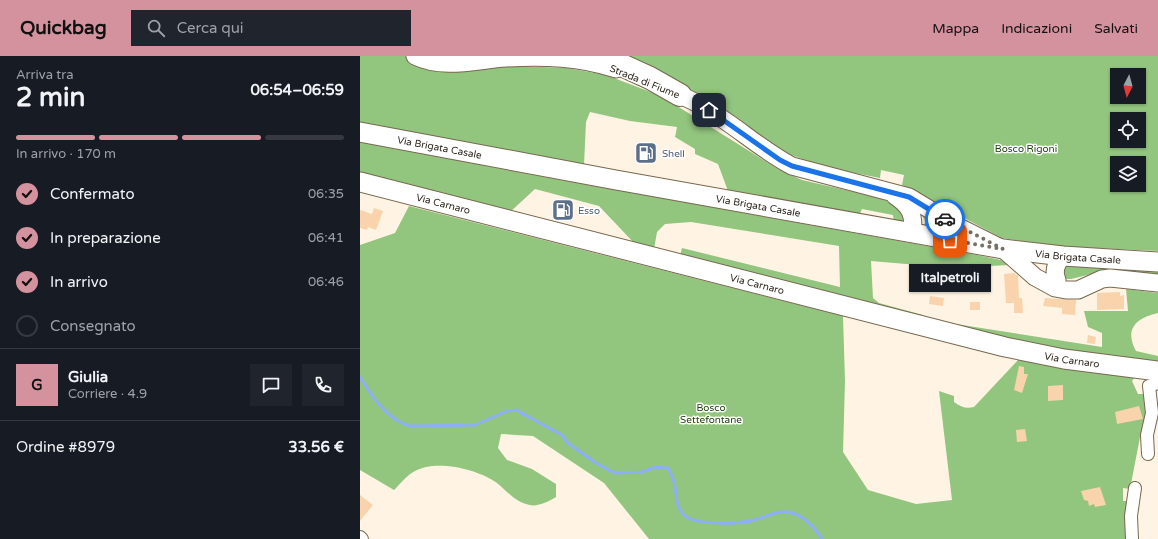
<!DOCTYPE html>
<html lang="it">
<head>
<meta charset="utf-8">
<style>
  body { margin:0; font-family:"Varela Round",sans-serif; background:#20242c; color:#f1f3f6; height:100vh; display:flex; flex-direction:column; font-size:15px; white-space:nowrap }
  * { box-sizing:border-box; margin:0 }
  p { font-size:13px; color:#9ea1a6 }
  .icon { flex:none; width:22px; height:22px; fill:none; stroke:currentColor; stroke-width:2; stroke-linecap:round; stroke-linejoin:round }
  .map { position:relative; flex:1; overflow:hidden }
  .side { display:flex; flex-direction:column; background:#171b24; width:360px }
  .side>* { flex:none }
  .needle { width:26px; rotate:186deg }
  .buttons { position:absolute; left:750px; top:12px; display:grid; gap:8px }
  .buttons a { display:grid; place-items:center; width:36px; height:36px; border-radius:0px; background:#171b24; box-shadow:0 1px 3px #0004; font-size:20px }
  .pin { position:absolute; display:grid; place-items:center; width:34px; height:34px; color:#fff; margin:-17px; border-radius:8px; box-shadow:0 2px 6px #0006 }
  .courier { position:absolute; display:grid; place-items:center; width:40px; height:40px; margin:-20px; border:3px solid #1a73e8; border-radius:50%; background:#fff; color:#222; box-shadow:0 1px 5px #0007 }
  .bubble { position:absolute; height:28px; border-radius:0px; background:#171b24; box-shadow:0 1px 3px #0004; font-size:13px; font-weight:800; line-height:28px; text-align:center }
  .headline em { font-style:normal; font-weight:800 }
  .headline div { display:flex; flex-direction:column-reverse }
  .headline { display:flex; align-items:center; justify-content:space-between; height:68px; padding:0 16px }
  h1 { font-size:26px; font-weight:800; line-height:30px }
  .bar { display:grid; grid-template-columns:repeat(4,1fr); gap:6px 4px; align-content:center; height:48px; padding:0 16px }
  .bar i { height:5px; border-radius:3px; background:#363941 }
  .bar .current { background:#d4929e }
  .bar p { grid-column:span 4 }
  .line { display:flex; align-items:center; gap:10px; padding:0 16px; border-top:1px solid #363941 }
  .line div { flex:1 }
  .round { display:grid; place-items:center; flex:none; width:42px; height:42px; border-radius:0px; background:#20242c }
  ol { padding:0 16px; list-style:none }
  li { display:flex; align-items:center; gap:12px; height:44px }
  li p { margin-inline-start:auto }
  li .icon { padding:4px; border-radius:50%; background:#d4929e; color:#111; stroke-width:4 }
  li:last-child { color:#9ea1a6 }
  li i { width:22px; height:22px; border:2px solid #363941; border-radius:50% }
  header { display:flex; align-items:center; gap:24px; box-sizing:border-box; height:56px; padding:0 20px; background:#d4929e; color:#111 }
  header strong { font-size:19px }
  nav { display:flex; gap:22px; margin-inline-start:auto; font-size:14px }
  .search { width:280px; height:36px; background:#20242c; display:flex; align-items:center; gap:10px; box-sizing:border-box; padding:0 14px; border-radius:0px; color:#9ea1a6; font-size:15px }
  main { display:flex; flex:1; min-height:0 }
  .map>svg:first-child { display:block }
  .green { fill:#aecea2 }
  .forest { fill:#92c57e; fill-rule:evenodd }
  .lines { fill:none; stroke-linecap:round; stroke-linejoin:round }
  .stream { stroke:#8caff7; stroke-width:3 }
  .building { fill:#f8d3ab }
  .street-casing { stroke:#77674f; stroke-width:14 }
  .secondary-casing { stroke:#77674f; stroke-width:19 }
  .primary-casing { stroke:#77674f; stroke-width:21 }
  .highway-casing { stroke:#77674f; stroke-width:24 }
  .street { stroke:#fff; stroke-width:12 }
  .secondary { stroke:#fff; stroke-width:17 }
  .primary { stroke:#fff; stroke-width:19 }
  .highway { stroke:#fff; stroke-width:22 }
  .done { stroke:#776f62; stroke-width:4; stroke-dasharray:0 7.2 }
  .route { stroke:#1a73e8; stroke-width:5 }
  .labels { text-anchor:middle; stroke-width:3; stroke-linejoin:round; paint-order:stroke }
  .street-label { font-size:10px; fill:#2e271d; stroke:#fff }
  .park-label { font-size:10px; fill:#204110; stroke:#fff }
  .service-label { font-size:10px; fill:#4e5e75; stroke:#fff; text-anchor:start }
</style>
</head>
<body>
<header>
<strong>Quickbag</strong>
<div class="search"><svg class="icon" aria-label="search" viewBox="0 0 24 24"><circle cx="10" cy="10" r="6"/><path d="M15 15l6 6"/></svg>Cerca qui</div>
<nav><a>Mappa</a><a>Indicazioni</a><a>Salvati</a></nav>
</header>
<main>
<section class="side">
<div class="headline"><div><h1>2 min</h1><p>Arriva tra</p></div><em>06:54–06:59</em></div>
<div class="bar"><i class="current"></i><i class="current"></i><i class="current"></i><i></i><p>In arrivo · 170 m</p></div>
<ol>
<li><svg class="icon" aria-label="check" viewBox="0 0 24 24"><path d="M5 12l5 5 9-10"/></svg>Confermato<p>06:35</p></li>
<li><svg class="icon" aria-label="check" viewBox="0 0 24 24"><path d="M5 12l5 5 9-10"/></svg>In preparazione<p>06:41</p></li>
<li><svg class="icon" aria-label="check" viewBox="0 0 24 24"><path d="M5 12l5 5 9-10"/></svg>In arrivo<p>06:46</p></li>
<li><i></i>Consegnato</li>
</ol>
<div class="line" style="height:72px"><b class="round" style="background:#d4929e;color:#111">G</b><div><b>Giulia</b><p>Corriere · 4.9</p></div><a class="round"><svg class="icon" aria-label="chat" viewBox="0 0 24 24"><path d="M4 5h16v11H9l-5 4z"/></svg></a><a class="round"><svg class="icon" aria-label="phone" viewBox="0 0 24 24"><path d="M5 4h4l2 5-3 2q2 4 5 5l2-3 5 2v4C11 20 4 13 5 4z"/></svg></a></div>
<div class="line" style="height:52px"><div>Ordine #8979</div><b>33.56 €</b></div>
</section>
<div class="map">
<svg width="798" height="483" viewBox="0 0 798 483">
  <rect width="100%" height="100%" fill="#fff4e3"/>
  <path class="green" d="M561,157L593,175L564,172L565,165Z"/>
  <path class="forest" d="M0,0H159L158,10L207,12L246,19L301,40L418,113L442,124L516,141L540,150L546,169L534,167L533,159L502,153L499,160L368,135L358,108L335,98V93L315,81L317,71L270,65L230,56L226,66L224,109L0,66Z
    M255,0H798V195L692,190L642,182L542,129L544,119L521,114L520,122L465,111L420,95ZM757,19H779V41H757ZM757,63H779V85H757ZM757,107H779V129H757Z
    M0,85L168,118L617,199L641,204L649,209L593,212L511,205L513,242L519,247L563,259L564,262L320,200L322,192L480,231L479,190L331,166L305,168L297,176L294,193L275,188L239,150L175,133L149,157L0,118Z
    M49,150L483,260L485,325L483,396L508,434L556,448L592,444L579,335L594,340V346C601,351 606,353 614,351L658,304L726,316L775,321L772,325L778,338H784L787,368L780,381L770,433L763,432V445H770L769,483H289L244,427L173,380L141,378L138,392L147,404L172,413L196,428V441C190,445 177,451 170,449C156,447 147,435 137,427C118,413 76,403 55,415C47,419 40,428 34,434L0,414V189L35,177Z
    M707,210L798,214V221L744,215L711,223H702V211Z
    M766,233L798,237V257C776,262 764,273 776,295L798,300V307L727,299L662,286L583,266L742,291V277L728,271L724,255H768Z"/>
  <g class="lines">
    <path class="stream" d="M0,321C12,340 27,364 50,370L115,369L147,355L156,354L202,379L208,387L236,407L255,417L282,416L296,411L308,412C310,416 313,421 314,426C317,437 315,449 323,458C334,470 379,468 394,464C403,462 411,457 421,456C438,453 454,470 462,483"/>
  </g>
  <path class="building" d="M14,152L23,155L16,174L8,171L7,174L0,172V154L12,158Z
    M615,217H625V230H616Z
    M655,217L656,219H658L659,242H662L663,257H654V247H646L644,218Z
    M760,236V240L764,239V253L737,254V237Z
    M570,240L584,242L583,250L569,248Z
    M685,242L716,244L715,259L702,258V252L683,250Z
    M610,246H620V254H610Z
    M728,279L736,281L735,288L727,287Z
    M659,310L664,311V318H668L662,337L654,334Z
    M703,329V344L688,345V330Z
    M779,350L783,363L757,368L755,356Z
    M665,373L667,385L657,386L656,374Z
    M740,431L746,449L735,451L734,448L729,450L728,445L724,444L721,435Z
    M0,439L13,449L0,465Z"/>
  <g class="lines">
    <g class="street-casing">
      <path id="street" d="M788,398L787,379L792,357L789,330L798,327
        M0,481L2,483
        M772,483L771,460L775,432"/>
    </g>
    <g class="secondary-casing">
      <path id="secondary" d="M55,0C84,14 116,4 146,2C184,0 220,1 256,13
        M308,34C326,41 342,49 358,60C383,76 405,96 432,110L549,141L597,170L643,193L675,221L695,232L706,234H718L742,223L750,222L798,227
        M535,140C550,150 555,159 552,177
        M697,224C693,215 696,207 703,200"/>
    </g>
    <g class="primary-casing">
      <g id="primary">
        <path id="s1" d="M0,76L256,124L643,193L703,200L798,206"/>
        <path id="s2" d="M0,126L645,291L704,303L798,315"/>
      </g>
    </g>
    <g class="highway-casing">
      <path id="highway" d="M242,0L290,22L320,39"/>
    </g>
    <use href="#street" class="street"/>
    <use href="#secondary" class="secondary"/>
    <use href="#primary" class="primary"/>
    <use href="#highway" class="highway"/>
  </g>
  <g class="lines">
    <path class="done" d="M585,163L643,193L590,184"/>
    <path class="route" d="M349,54L420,104L432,110L549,141L585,163"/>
  </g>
  <defs>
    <g id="fuel-square" transform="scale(1.15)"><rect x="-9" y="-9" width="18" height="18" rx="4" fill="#5c6f8a" stroke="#fff"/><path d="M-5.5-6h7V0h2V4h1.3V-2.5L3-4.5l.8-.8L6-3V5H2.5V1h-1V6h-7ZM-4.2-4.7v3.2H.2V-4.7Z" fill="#fff"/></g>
  </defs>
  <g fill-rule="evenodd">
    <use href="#fuel-square" x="286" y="97"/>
    <use href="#fuel-square" x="203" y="154"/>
  </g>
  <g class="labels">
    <g class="street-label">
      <text transform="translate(285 25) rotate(22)" y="4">Strada di Fiume</text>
      <text dy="4" stroke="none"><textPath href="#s1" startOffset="81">Via Brigata Casale</textPath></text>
      <text dy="4" stroke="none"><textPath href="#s2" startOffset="86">Via Carnaro</textPath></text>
      <text dy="4" stroke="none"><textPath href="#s1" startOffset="405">Via Brigata Casale</textPath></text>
      <text dy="4" stroke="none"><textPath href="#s1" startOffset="729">Via Brigata Casale</textPath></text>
      <text dy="4" stroke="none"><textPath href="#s2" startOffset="410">Via Carnaro</textPath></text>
      <text dy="4" stroke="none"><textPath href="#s2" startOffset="734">Via Carnaro</textPath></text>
    </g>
    <g class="park-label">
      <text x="666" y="96">Bosco Rigoni</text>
      <text x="351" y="355">Bosco<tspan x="351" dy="12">Settefontane</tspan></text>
    </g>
    <g class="service-label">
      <text x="302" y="101">Shell</text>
      <text x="218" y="158">Esso</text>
    </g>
  </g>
</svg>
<div class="buttons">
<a><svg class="needle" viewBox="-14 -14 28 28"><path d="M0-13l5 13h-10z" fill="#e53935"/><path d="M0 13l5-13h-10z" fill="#9ea1a6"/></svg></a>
<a><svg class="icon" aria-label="locate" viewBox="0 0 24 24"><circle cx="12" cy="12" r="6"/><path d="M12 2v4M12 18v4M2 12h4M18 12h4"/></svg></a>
<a><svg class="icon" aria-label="layers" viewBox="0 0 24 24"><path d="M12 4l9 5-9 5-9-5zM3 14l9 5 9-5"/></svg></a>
</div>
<div class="pin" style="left:590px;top:184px;background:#ea580c"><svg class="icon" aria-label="bag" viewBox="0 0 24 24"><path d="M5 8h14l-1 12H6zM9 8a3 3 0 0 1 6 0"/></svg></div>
<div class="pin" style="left:349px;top:54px;background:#1f2937"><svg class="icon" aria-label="home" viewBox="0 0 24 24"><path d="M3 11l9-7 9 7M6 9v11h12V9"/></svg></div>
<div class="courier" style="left:585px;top:163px"><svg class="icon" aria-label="car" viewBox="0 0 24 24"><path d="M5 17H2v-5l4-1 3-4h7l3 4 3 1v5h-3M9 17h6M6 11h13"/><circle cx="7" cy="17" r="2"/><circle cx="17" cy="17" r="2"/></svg></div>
<div class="bubble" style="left:549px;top:208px;width:82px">Italpetroli</div>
</div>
</main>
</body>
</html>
